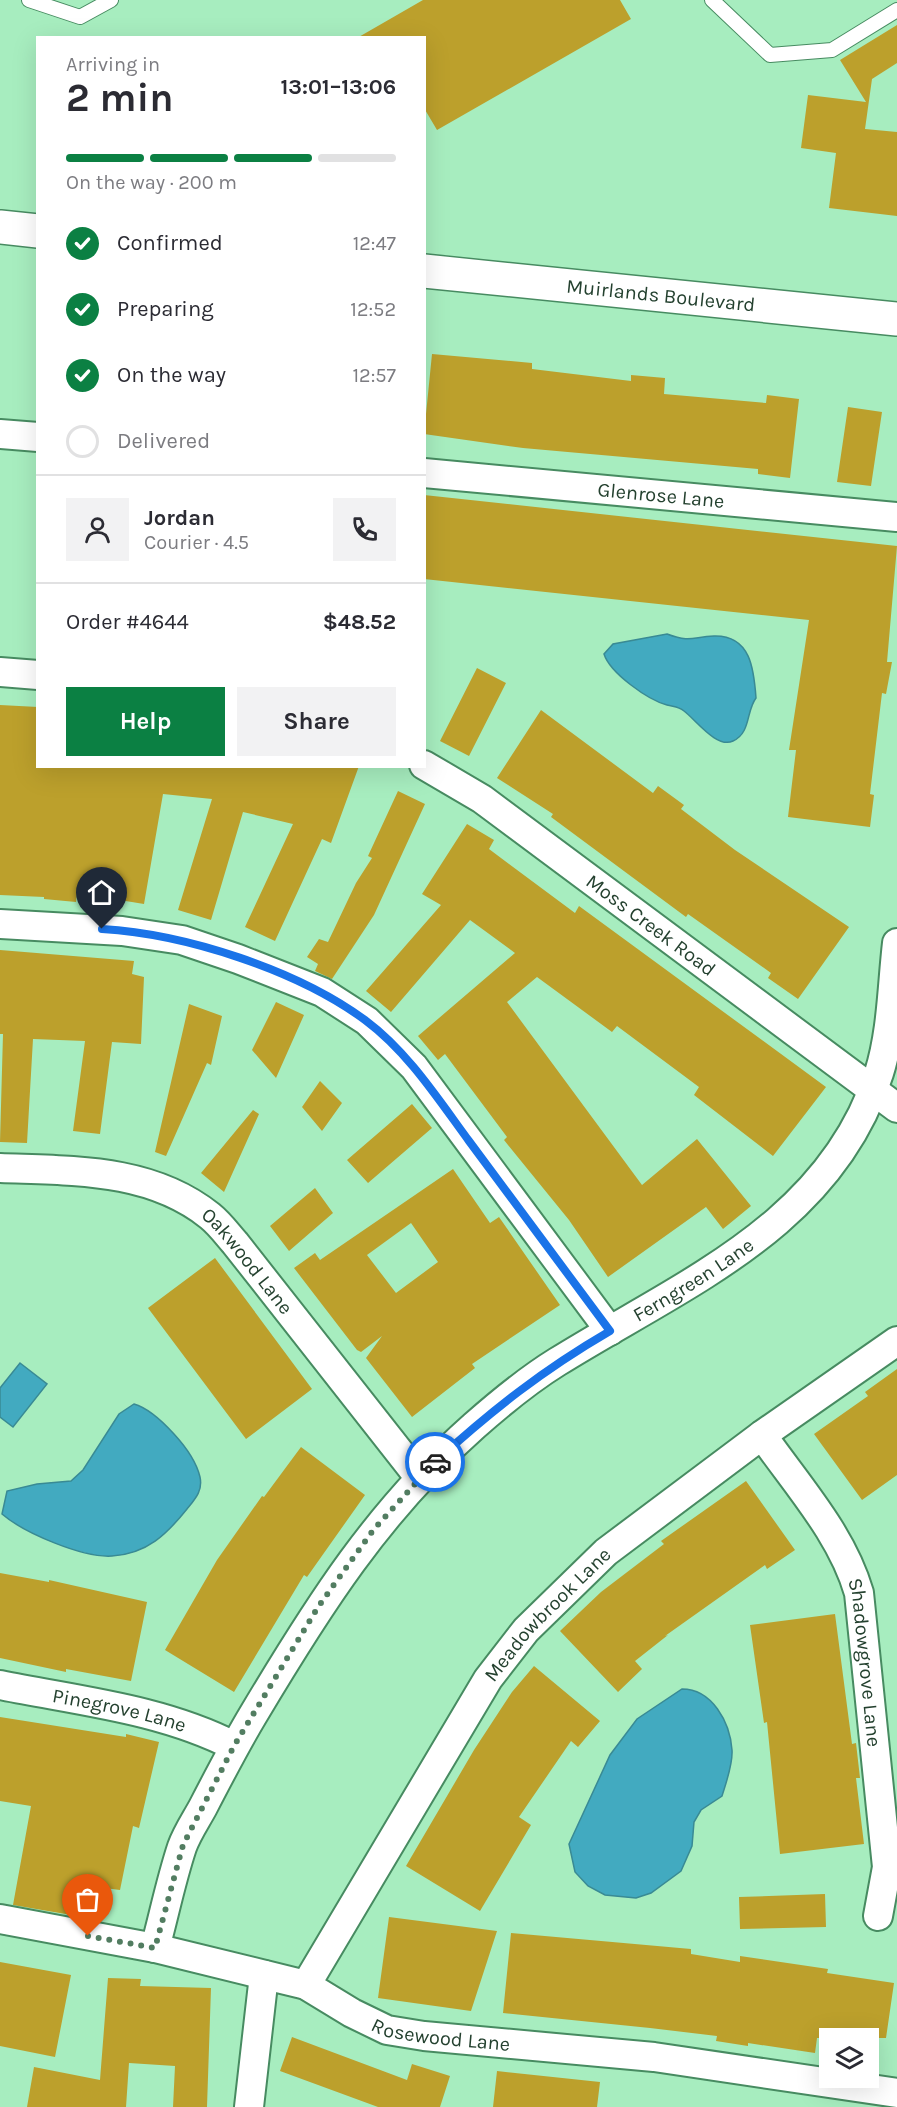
<!DOCTYPE html>
<html lang="en">
<head>
<meta charset="utf-8">
<style>
  body { margin:0; font-family:Karla,sans-serif; background:#f2f2f3; color:#2b2b33; height:100vh; display:flex; flex-direction:column; font-size:22px; white-space:nowrap }
  * { box-sizing:border-box; margin:0 }
  p { font-size:20px; color:#7c7c81 }
  .icon { flex:none; width:33px; height:33px; fill:none; stroke:currentColor; stroke-width:2; stroke-linecap:round; stroke-linejoin:round }
  .map { position:relative; flex:1; overflow:hidden }
  .side { position:absolute; left:36px; top:36px; width:390px; height:732px; display:flex; flex-direction:column; background:#fff; border-radius:0px; box-shadow:0 6px 24px #0002 }
  .side>* { flex:none }
  .fabs { position:absolute; left:819px; top:2028px; display:grid; gap:12px }
  .fabs a { display:grid; place-items:center; width:60px; height:60px; border-radius:0px; background:#fff; box-shadow:0 6px 24px #0002; font-size:30px }
  .pin { position:absolute; display:grid; place-items:center; width:51px; height:51px; color:#fff; margin:-62px -26px; border-radius:50% 50% 50% 0; rotate:-45deg; box-shadow:0 0 6px #0007 }
  .pin .icon { rotate:45deg }
  .courier { position:absolute; display:grid; place-items:center; width:60px; height:60px; margin:-30px; border:4px solid #1a73e8; border-radius:50%; background:#fff; color:#222; box-shadow:0 2px 8px #0007 }
  .overview em { font-style:normal; font-weight:700 }
  .overview div { display:flex; flex-direction:column-reverse }
  .overview { display:flex; align-items:center; justify-content:space-between; height:102px; padding:0 30px }
  h1 { font-size:39px; font-weight:700; line-height:45px }
  .bar { display:grid; grid-template-columns:repeat(4,1fr); gap:9px 6px; align-content:center; height:72px; padding:0 30px }
  .bar i { height:8px; border-radius:4px; background:#e1e1e2 }
  .bar .selected { background:#0b8043 }
  .bar p { grid-column:span 4 }
  .line { display:flex; align-items:center; gap:15px; padding:0 30px; border-top:2px solid #e1e1e2 }
  .line div { flex:1 }
  .round { display:grid; place-items:center; flex:none; width:63px; height:63px; border-radius:0px; background:#f2f2f3 }
  ol { padding:0 30px; list-style:none }
  li { display:flex; align-items:center; gap:18px; height:66px }
  li p { margin-inline-start:auto }
  li .icon { padding:6px; border-radius:50%; background:#0b8043; color:#fff; stroke-width:4 }
  li:last-child { color:#7c7c81 }
  li i { width:33px; height:33px; border:3px solid #e1e1e2; border-radius:50% }
  .action { display:flex; gap:12px; margin-top:auto; padding:12px 30px }
  .action a { flex:1; height:69px; border-radius:0px; background:#0b8043; color:#fff; font-size:24px; font-weight:700; line-height:69px; text-align:center }
  .action a+a { background:#f2f2f3; color:#2b2b33 }
  .map>svg:first-child { display:block }
  .water { fill:#42aac0; stroke:#398a94; stroke-width:1.5 }
  .building { fill:#bca02c; fill-rule:evenodd }
  .lines { fill:none; stroke-linecap:round; stroke-linejoin:round }
  .service-casing { stroke:#478b61; stroke-width:16 }
  .minor-casing { stroke:#478b61; stroke-width:32 }
  .secondary-casing { stroke:#478b61; stroke-width:36 }
  .service { stroke:#fff; stroke-width:14 }
  .minor { stroke:#fff; stroke-width:28 }
  .secondary { stroke:#fff; stroke-width:33 }
  .done { stroke:#527d61; stroke-width:6; stroke-dasharray:0 10.8 }
  .route { stroke:#1a73e8; stroke-width:8 }
  .labels { text-anchor:middle; stroke-width:5; stroke-linejoin:round; paint-order:stroke }
  .street-label { font-size:20px; fill:#24412f; stroke:#b4fbcc }
</style>
</head>
<body>
<div class="map">
<svg width="897" height="2107" viewBox="0 0 897 2107">
  <rect width="100%" height="100%" fill="#a7edbf"/>
  <path class="water" d="M667,634C691,643 692,637 714,636C751,635 754,670 756,698C746,711 751,733 733,741C717,749 696,720 684,711C678,706 674,707 667,705C648,700 610,673 604,654L613,644Z
    M20,1363L47,1384L13,1427L0,1417V1388Z
    M134,1404C148,1408 164,1423 174,1434C185,1446 196,1460 200,1477C203,1491 195,1499 187,1509C167,1534 147,1554 112,1556C83,1558 24,1533 2,1514L7,1491L37,1484L71,1481L83,1470L119,1414Z
    M682,1689C712,1689 730,1722 732,1750C733,1764 726,1783 722,1796L701,1810L694,1822L692,1846L681,1871L651,1893L636,1898L605,1895L588,1886L575,1872L569,1844L610,1755L637,1719Z"/>
  <path class="building" d="M423,0H620L631,19L437,130L424,108V38H357Z
    M897,25V63L872,79L865,129L897,132V216L829,208L836,153L801,148L808,95L866,102L840,60Z
    M432,354L532,363V369L631,381V375L665,378L664,394L766,403L767,395L799,399L790,478L758,474V469L523,448L424,434Z
    M848,407L882,412L871,486L837,482Z
    M424,495L897,546L887,662H892L886,694L882,693L870,794L874,795L870,827L788,817L796,750H789L809,620L424,579Z
    M477,668L506,683L469,756L440,741Z
    M0,705L38,707V766H359L331,843L322,839L275,941L245,927L293,824L243,812L211,920L178,910L212,799L163,794L144,904L77,893L76,902L44,899V897L0,895Z
    M541,710L653,793L658,786L684,805L681,809L735,850L849,927L798,999L768,978L771,973L688,914L686,917L551,817L553,814L497,778Z
    M398,791L425,804L374,915L332,979L315,971L318,964L307,957L319,939L328,942L356,883L372,858L368,856Z
    M467,824L494,840L489,849L575,913L579,906L826,1087L773,1156L694,1095L699,1087L617,1026L612,1032L537,977L507,1002L642,1185L697,1139L751,1206L723,1229L706,1207L608,1277L569,1220L504,1140L507,1137L445,1054L438,1060L418,1036L515,953L470,920L391,1012L366,991L441,905L422,894Z
    M0,950L134,961L132,974L144,977L141,1044L112,1042L100,1134L73,1131L85,1041L33,1039L27,1143L0,1142L3,1034H0Z
    M276,1002L304,1015L276,1078L252,1050Z
    M189,1004L222,1016L211,1065L207,1063L166,1156L155,1152Z
    M320,1081L342,1103L322,1131L302,1107Z
    M412,1104L432,1128L368,1183L347,1160Z
    M253,1110L259,1114L224,1192L201,1173Z
    M453,1169L490,1223L499,1217L560,1305L472,1364L475,1368L412,1417L366,1358L382,1336L361,1352L357,1350L294,1268L315,1253L320,1260ZM411,1223L438,1262L396,1293L367,1255Z
    M315,1188L333,1213L289,1251L270,1226Z
    M215,1258L312,1389L246,1439L148,1308Z
    M897,1369V1475L862,1500L814,1434L868,1396L865,1392Z
    M301,1447L365,1495L307,1577L304,1575L234,1692L165,1650L217,1560L262,1496L264,1497Z
    M746,1481L795,1550L767,1569L765,1565L665,1636L668,1635L635,1661L642,1669L618,1692L560,1631L601,1592L664,1544L661,1541Z
    M0,1573L49,1582V1580L147,1602L131,1681L66,1669V1672L0,1658Z
    M835,1614L852,1744L856,1743L860,1778H856L864,1844L780,1854L767,1722L764,1723L750,1625Z
    M534,1666L600,1721L578,1747L571,1741L519,1817L531,1825L480,1911L406,1866L474,1750L512,1692Z
    M0,1717L126,1737V1734L159,1742L139,1828L133,1826L120,1890L89,1886L83,1917L13,1905L31,1806L0,1801Z
    M825,1894L826,1927L740,1929L739,1897Z
    M389,1917L497,1931L471,2011L378,1998Z
    M511,1933L691,1949V1954L740,1962V1956L828,1969L827,1973L894,1983L886,2038H817L815,2053L748,2043V2046L716,2041L717,2036L650,2028L503,2013Z
    M0,1962L71,1975L55,2057L0,2046Z
    M108,1978L141,1979L140,1986L211,1988L207,2107H173L175,2066L129,2063L126,2107H27L34,2067L100,2080Z
    M292,2037L407,2080L412,2064L450,2076L440,2107H378L280,2071Z
    M497,2071L600,2082L597,2107H493Z"/>
  <g class="lines">
    <g class="service-casing">
      <path id="service" d="M29,0L80,17L111,0
        M712,0L770,55L832,50L897,10"/>
    </g>
    <g class="minor-casing">
      <g id="minor">
        <path d="M0,434L38,437"/>
        <path id="s1" d="M424,473L897,517"/>
        <path d="M0,672L38,675"/>
        <path id="s2" d="M424,765L482,799L897,1108"/>
        <path d="M0,924L122,931L182,940L238,959L322,992L367,1021L414,1067L610,1331"/>
        <path id="s3" d="M0,1168C73,1171 150,1168 210,1216C220,1224 227,1234 235,1243L419,1477"/>
        <path id="s4" d="M762,1435C797,1485 842,1534 859,1593L887,1867L878,1916"/>
        <path id="s5" d="M0,1685C79,1701 162,1709 234,1746"/>
        <path id="s6" d="M0,1919L155,1948L306,1985L352,2013L387,2030L424,2036L654,2057L897,2093"/>
        <path id="s7" d="M155,1948C164,1915 171,1880 182,1847C187,1833 196,1820 203,1807C219,1776 235,1745 253,1715C318,1606 378,1511 474,1426C500,1403 528,1380 557,1362C682,1284 830,1226 879,1073C892,1032 892,986 897,943"/>
        <path id="s8" d="M306,1985L488,1679L526,1630L606,1552L762,1435L897,1341"/>
        <path d="M249,2107L264,1975"/>
      </g>
    </g>
    <g class="secondary-casing">
      <g id="secondary">
        <path d="M0,227L38,231"/>
        <path id="s9" d="M424,271L897,319"/>
      </g>
    </g>
    <use href="#service" class="service"/>
    <use href="#minor" class="minor"/>
    <use href="#secondary" class="secondary"/>
  </g>
  <g class="lines">
    <path class="done" d="M88,1936L155,1948L183,1845L234,1746L318,1607L374,1529L435,1462"/>
    <path class="route" d="M102,929C186,934 297,970 365,1020C408,1052 438,1099 469,1141C516,1204 563,1268 610,1331C543,1370 492,1410 435,1462"/>
  </g>
  <g class="labels">
    <g class="street-label">
      <text dy="7" stroke="none"><textPath href="#s9" startOffset="238">Muirlands Boulevard</textPath></text>
      <text dy="7" stroke="none"><textPath href="#s1" startOffset="238">Glenrose Lane</textPath></text>
      <text dy="7" stroke="none"><textPath href="#s2" startOffset="278">Moss Creek Road</textPath></text>
      <text dy="7" stroke="none"><textPath href="#s3" startOffset="278">Oakwood Lane</textPath></text>
      <text dy="7" stroke="none"><textPath href="#s7" startOffset="884">Ferngreen Lane</textPath></text>
      <text dy="7" stroke="none"><textPath href="#s8" startOffset="444">Meadowbrook Lane</textPath></text>
      <text dy="7" stroke="none"><textPath href="#s4" startOffset="256">Shadowgrove Lane</textPath></text>
      <text dy="7" stroke="none"><textPath href="#s5" startOffset="122">Pinegrove Lane</textPath></text>
      <text dy="7" stroke="none"><textPath href="#s6" startOffset="460">Rosewood Lane</textPath></text>
    </g>
  </g>
</svg>
<div class="fabs">
<a><svg class="icon" aria-label="layers" viewBox="0 0 24 24"><path d="M12 4l9 5-9 5-9-5zM3 14l9 5 9-5"/></svg></a>
</div>
<div class="pin" style="left:88px;top:1936px;background:#ea580c"><svg class="icon" aria-label="bag" viewBox="0 0 24 24"><path d="M5 8h14l-1 12H6zM9 8a3 3 0 0 1 6 0"/></svg></div>
<div class="pin" style="left:102px;top:929px;background:#1f2937"><svg class="icon" aria-label="home" viewBox="0 0 24 24"><path d="M3 11l9-7 9 7M6 9v11h12V9"/></svg></div>
<div class="courier" style="left:435px;top:1462px"><svg class="icon" aria-label="car" viewBox="0 0 24 24"><path d="M5 17H2v-5l4-1 3-4h7l3 4 3 1v5h-3M9 17h6M6 11h13"/><circle cx="7" cy="17" r="2"/><circle cx="17" cy="17" r="2"/></svg></div>
<section class="side">
<div class="overview"><div><h1>2 min</h1><p>Arriving in</p></div><em>13:01–13:06</em></div>
<div class="bar"><i class="selected"></i><i class="selected"></i><i class="selected"></i><i></i><p>On the way · 200 m</p></div>
<ol>
<li><svg class="icon" aria-label="check" viewBox="0 0 24 24"><path d="M5 12l5 5 9-10"/></svg>Confirmed<p>12:47</p></li>
<li><svg class="icon" aria-label="check" viewBox="0 0 24 24"><path d="M5 12l5 5 9-10"/></svg>Preparing<p>12:52</p></li>
<li><svg class="icon" aria-label="check" viewBox="0 0 24 24"><path d="M5 12l5 5 9-10"/></svg>On the way<p>12:57</p></li>
<li><i></i>Delivered</li>
</ol>
<div class="line" style="height:108px"><a class="round"><svg class="icon" aria-label="person" viewBox="0 0 24 24"><circle cx="12" cy="8" r="4"/><path d="M4 21q1-7 8-7t8 7"/></svg></a><div><b>Jordan</b><p>Courier · 4.5</p></div><a class="round"><svg class="icon" aria-label="phone" viewBox="0 0 24 24"><path d="M5 4h4l2 5-3 2q2 4 5 5l2-3 5 2v4C11 20 4 13 5 4z"/></svg></a></div>
<div class="line" style="height:78px"><div>Order #4644</div><b>$48.52</b></div>
<div class="action"><a>Help</a><a>Share</a></div>
</section>
</div>
</body>
</html>
